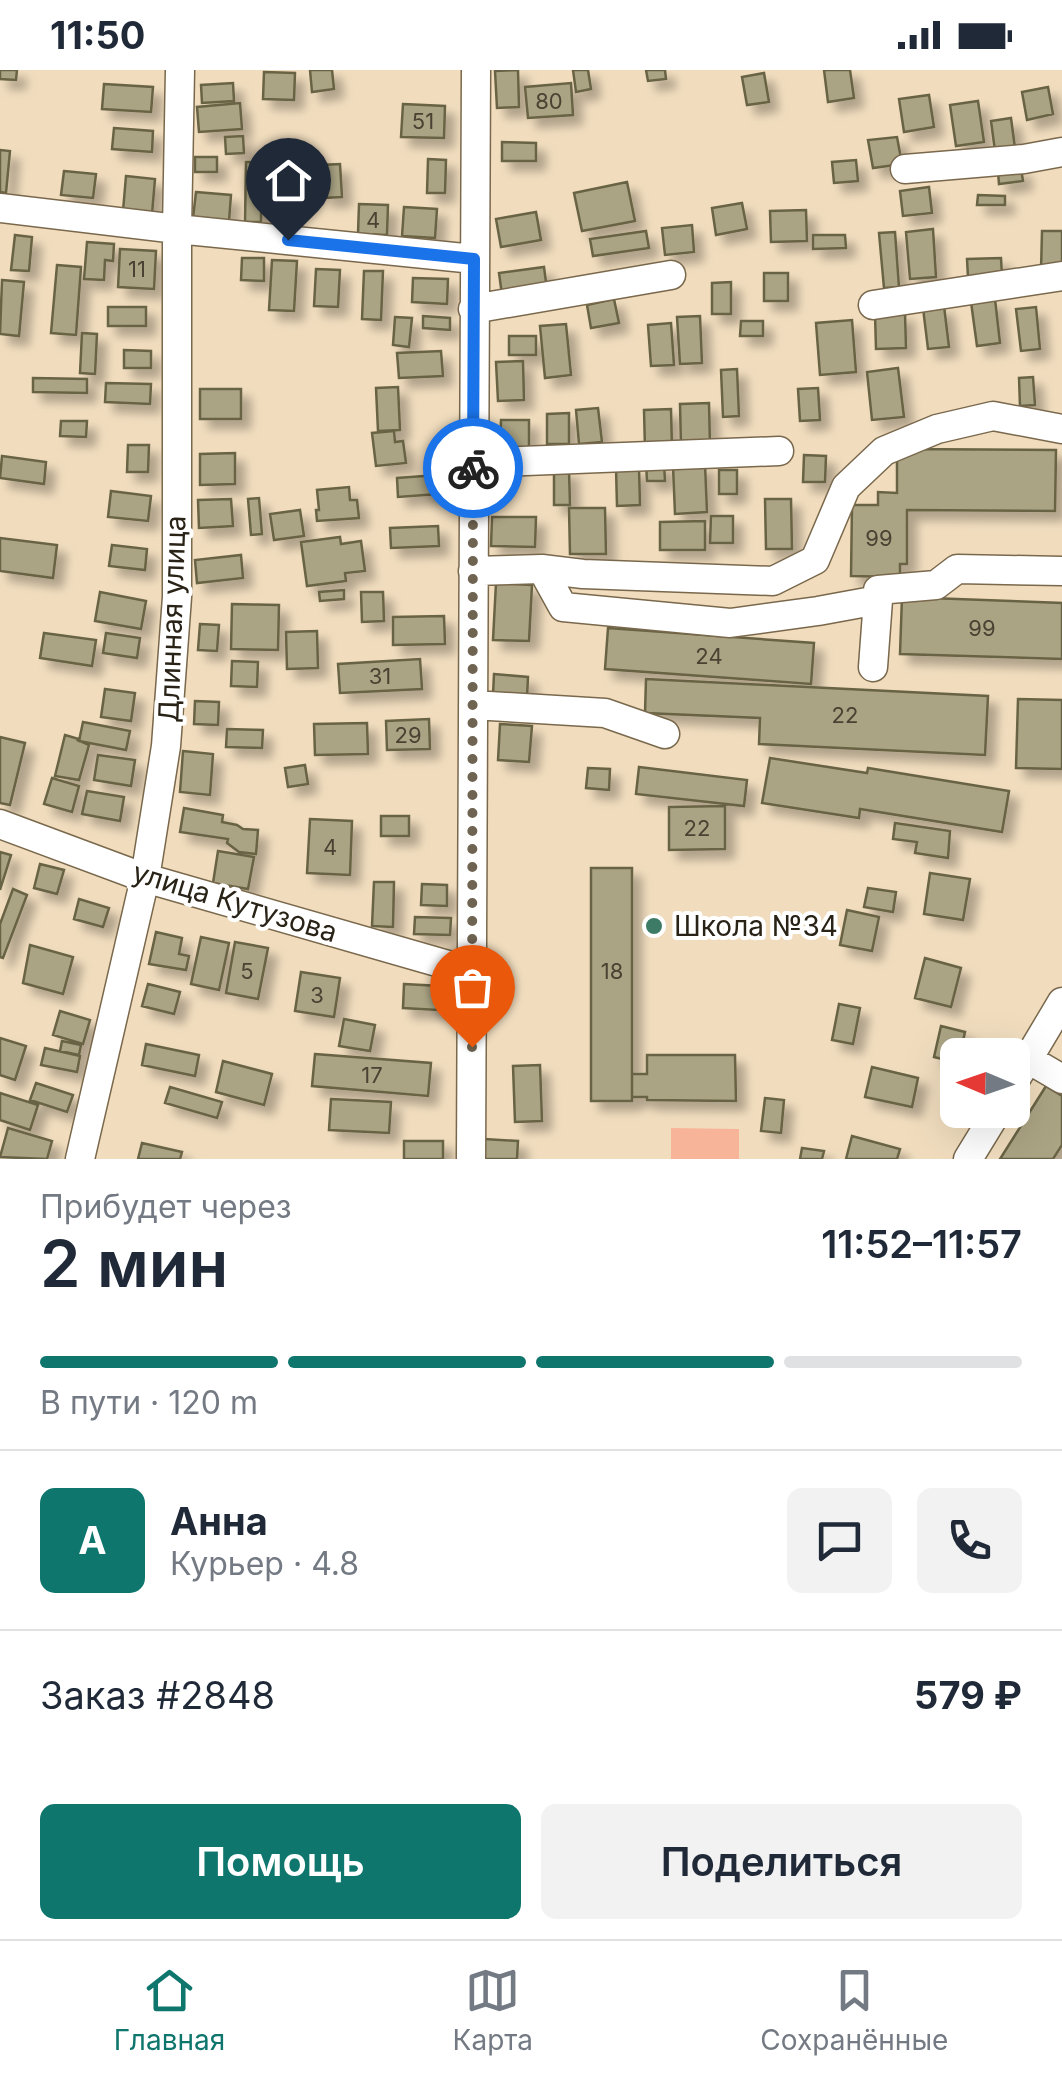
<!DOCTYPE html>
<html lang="ru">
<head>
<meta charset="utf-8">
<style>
  body { margin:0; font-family:Inter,sans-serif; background:#f2f2f3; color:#1f2937; height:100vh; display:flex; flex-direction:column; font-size:38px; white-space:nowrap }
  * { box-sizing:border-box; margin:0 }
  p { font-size:32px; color:#747a83 }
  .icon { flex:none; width:55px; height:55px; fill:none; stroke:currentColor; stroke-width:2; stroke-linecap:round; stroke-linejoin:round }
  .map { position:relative; height:1089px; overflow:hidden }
  .sheet { display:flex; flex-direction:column; background:#fff; flex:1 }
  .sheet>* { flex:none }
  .needle { width:65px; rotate:272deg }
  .fabs { position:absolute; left:940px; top:968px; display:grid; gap:20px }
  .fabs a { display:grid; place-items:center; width:90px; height:90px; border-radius:15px; background:#fff; box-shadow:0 10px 40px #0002; font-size:50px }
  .pin { position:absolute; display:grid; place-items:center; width:85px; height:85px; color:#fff; margin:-102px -42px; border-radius:50% 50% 50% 0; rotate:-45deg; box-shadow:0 0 10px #0007 }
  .pin .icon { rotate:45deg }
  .courier { position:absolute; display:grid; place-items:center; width:100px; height:100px; margin:-50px; border:8px solid #1a73e8; border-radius:50%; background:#fff; color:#222; box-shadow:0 2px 12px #0007 }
  .headline em { font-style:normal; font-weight:600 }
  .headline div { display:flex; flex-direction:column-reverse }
  .headline { display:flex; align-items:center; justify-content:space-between; height:170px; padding:0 40px }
  h1 { font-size:65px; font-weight:600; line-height:75px }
  .bar { display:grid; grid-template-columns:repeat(4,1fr); gap:15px 10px; align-content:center; height:120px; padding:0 40px }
  .bar i { height:12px; border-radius:8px; background:#e0e1e3 }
  .bar .on { background:#0f766e }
  .bar p { grid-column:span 4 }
  .line { display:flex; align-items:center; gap:25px; padding:0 40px; border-top:2px solid #e0e1e3 }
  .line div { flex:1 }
  .round { display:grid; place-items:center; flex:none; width:105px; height:105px; border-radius:15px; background:#f2f2f3 }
  .action { display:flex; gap:20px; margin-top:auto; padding:20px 40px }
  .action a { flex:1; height:115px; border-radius:15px; background:#0f766e; color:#fff; font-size:40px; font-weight:600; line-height:115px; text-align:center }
  .action a+a { background:#f2f2f3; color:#1f2937 }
  .status { display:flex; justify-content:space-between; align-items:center; height:70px; padding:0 50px; background:#fff; direction:ltr }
  .status svg { height:28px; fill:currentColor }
  .menu { display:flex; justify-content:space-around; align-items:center; height:140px; border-top:2px solid #e0e1e3; background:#fff; font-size:28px; color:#747a83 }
  .menu a { display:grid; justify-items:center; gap:5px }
  .menu .on { color:#0f766e }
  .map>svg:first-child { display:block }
  .green { fill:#f8b498 }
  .building { fill:#aba484; stroke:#696344; stroke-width:2.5; filter:url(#shadow) }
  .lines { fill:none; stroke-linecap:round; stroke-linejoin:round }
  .minor-casing { stroke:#79684c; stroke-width:31 }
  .minor { stroke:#fff; stroke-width:28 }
  .done { stroke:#6f6351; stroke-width:10; stroke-dasharray:0 18 }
  .route { stroke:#1a73e8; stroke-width:12 }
  .poi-dot { fill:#3e7b67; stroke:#fff; stroke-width:4 }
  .labels { text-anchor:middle; stroke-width:8; stroke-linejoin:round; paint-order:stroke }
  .number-label { font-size:22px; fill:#4a4232 }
  .street-label { font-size:28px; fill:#292216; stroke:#fff }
  .poi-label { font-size:28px; fill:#292216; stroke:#fff; text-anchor:start }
</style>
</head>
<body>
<div class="status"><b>11:50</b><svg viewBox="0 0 49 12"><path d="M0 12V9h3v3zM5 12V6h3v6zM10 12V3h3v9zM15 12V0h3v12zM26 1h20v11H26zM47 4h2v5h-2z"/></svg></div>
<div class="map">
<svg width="1062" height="1089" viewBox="0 0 1062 1089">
  <defs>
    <filter id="shadow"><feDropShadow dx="9" dy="9" stdDeviation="5" flood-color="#0004"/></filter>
  </defs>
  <rect width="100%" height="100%" fill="#f1ddbe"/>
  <path class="green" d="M671,1058L739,1059V1089H671Z"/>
  <path class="building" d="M0,0H17L16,10L0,9Z
    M310,0H332L334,19L312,22Z
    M518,0L519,37L497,38L495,1Z
    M573,0H588L591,19L576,22Z
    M646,0H665L666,9L648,11Z
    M824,0H850L854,28L828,32Z
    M264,2L295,3L294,30L263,29Z
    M764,3L769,32L747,35L742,7Z
    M233,13L234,31L202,33L201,15Z
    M571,13L573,45L528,48L525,17Z
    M104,14L153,17L151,42L102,39Z
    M1048,17L1053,44L1027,50L1022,22Z
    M929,25L934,57L904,62L899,29Z
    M978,31L984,72L956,76L950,35Z
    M240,33L242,59L199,62L197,37Z
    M403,34L445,36L444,68L401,67Z
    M1011,48L1015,78L995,81L991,51Z
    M114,58L153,61L152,82L112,79Z
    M243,66L244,83L226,84L225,67Z
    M897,67L902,94L873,98L868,70Z
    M502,72L536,73V91H502Z
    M277,77H303V118L277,119Z
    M0,80L10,81L6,123L0,122Z
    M195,87H217V102H195Z
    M428,89L446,90L445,123H427Z
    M856,90L858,111L834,113L832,92Z
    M246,92H262L261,152H245Z
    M340,94L342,127L323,128L321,95Z
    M1021,98L1023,111L999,114L998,102Z
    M64,101L96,104L93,128L61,125Z
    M126,106L155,109L152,144L123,141Z
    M627,112L635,151L582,161L574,123Z
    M929,117L932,143L903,146L900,121Z
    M196,122L231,125L229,151L193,148Z
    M978,125L1005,126V135H977Z
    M742,133L747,159L716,165L712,138Z
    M359,134L388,135L387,165L358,164Z
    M404,137L437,139L435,168L402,166Z
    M806,140L807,171L771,172L770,141Z
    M536,142L541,170L501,177L496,149Z
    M692,155L694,182L665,185L662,158Z
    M933,159L936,207L910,209L906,162Z
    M646,161L649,178L593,186L590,169Z
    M1042,161H1062V202L1041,201Z
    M895,162L899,217L884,218L879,163Z
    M15,165L32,167L29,201L11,200Z
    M813,165H845L846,178L813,179Z
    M87,172L114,174L113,191L105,190L104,210L84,209Z
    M120,179L156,181L154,219L118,217Z
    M242,188H264V211L241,210Z
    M1001,188L1002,206L968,207L967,189Z
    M272,190L297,191L294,241L269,240Z
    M57,195L81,197L76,265L51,263Z
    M544,197L547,220L502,225L499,203Z
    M316,199L340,200L338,237L314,236Z
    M364,201H383L381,250L362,249Z
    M764,203H788V231H764Z
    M413,208L448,209L447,234L412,232Z
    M2,210L24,212L19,266L0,264Z
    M731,212V244H712V213Z
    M614,229L619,253L591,258L587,235Z
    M995,229L1000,273L977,276L971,232Z
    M944,236L949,277L928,279L923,238Z
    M108,237H146V256H108Z
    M1036,237L1040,279L1021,281L1016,239Z
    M905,243L906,278L876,279L875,244Z
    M423,246L450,248V260L423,258Z
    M700,246L702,293L680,294L677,247Z
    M395,247L412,248L409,277L393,275Z
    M852,250L856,302L820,305L816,253Z
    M741,251H763V266H740Z
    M671,253L674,295L651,296L648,255Z
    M566,254L571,305L545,308L540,256Z
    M82,263L97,264L95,304L80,303Z
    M509,266H536V285H509Z
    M124,280L151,281V298H124Z
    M441,281L443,306L399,308L397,283Z
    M523,291L524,330L498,331L496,292Z
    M898,298L904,347L872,350L867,302Z
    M737,299L739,346L723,347L721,300Z
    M1033,307L1035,335L1020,336L1019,308Z
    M33,308L87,309V323L33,322Z
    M106,313L151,314L150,334L105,332Z
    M398,317L400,360L378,361L376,318Z
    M818,318L820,350L800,351L798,319Z
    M200,319H241V349H200Z
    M709,333L710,376H681L680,334Z
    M598,338L602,372L579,374L576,340Z
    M671,339L672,378L645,379L644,340Z
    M569,343V374H547V344Z
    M501,350H529V380L500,379Z
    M61,351H87L86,367L60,366Z
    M394,361L395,372L403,371L406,393L376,396L372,363Z
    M128,375H149L148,402H127Z
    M897,379L1056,380L1055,441L907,440V494H900V507L851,506L852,435H878V422L897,423Z
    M235,383V414L200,415V384Z
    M804,385L826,386L825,412H803Z
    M2,386L46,392L44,414L0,408Z
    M646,393H664L665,411H647Z
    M705,394L707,442L675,444L673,396Z
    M616,398H639L640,435L617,436Z
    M554,400H569L570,435H554Z
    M719,400H737V424H719Z
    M437,405L438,424L398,427L397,408Z
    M349,417L350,430H357L359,448L317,451L316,440H319L317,420Z
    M111,421L151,426L148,451L108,447Z
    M259,428L262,464L251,465L248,429Z
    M231,429L233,456L199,458L198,430Z
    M765,429H791L792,479H766Z
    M569,438H605L606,484H570Z
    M300,440L304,466L274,470L270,444Z
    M711,446H733V473H710Z
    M492,447H536L535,477L491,476Z
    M705,451V480H660V452Z
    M438,456L439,476L391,478L390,458Z
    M340,467L341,474L361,471L365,501L345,503L346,511L307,516L301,472Z
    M0,468L57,475L53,508L0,501Z
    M112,475L147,479L145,500L109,496Z
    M241,485L243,508L197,513L195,490Z
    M496,513L532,515L529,571L493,570Z
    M344,520V529L320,531L319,522Z
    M100,522L146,531L141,559L95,551Z
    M361,522H383L384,551L362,552Z
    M902,527L1062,533V589L900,584Z
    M232,534L279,535L278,580L231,579Z
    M444,546L445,574L393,575V547Z
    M200,554L219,555L217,581L198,580Z
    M608,558L814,573L811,614L605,599Z
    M317,561L318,598L287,599L286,562Z
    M44,563L96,570L92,596L40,588Z
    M106,563L140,568L137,588L103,583Z
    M420,589L422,619L340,623L338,594Z
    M232,591L258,592L257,617L231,616Z
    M494,604L528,607L527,627L493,625Z
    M646,609L988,626L985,685L759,674L760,648L645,643Z
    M105,619L135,623L131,651L101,647Z
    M1018,629L1062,630V699L1016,698Z
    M195,631L219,632L218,655L194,654Z
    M429,649L430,679L387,680L386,651Z
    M83,652L130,661L126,680L79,671Z
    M367,653L368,684L315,685L314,654Z
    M500,654L532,656L529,692L498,690Z
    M227,659L263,660L262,678L226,677Z
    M65,665L79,669L78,670L89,675L79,710L55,706Z
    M0,667L25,673L10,735L0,733Z
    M183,681L213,684L210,725L180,722Z
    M98,685L135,690L131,716L94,710Z
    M770,688L867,703L868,698L1009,721L1002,762L860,739L859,748L762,733Z
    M305,695L308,714L288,717L285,698Z
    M639,697L747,710L744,736L636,724Z
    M588,698L610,699L609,720L586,718Z
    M52,708L79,716L72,742L44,734Z
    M87,721L124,727L120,751L82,744Z
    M725,736V779L669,780V737Z
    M184,738L223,745L222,752L237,755L243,759L258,760L256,784L239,782L227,773L228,769L180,762Z
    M381,746H409V766H381Z
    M310,749L352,751L350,805L307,803Z
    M895,753L950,761L948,788L915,783L917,772L893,769Z
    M218,781L254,787L248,819L213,813Z
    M0,782L11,785L0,820Z
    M40,794L64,800L57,824L34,818Z
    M591,798H632V1031H591Z
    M930,803L970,809L963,850L924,844Z
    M374,812H394L393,857L372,856Z
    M422,814L447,815V836L421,835Z
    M868,818L896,822L893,842L864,837Z
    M13,819L27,825L3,888L0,887V854Z
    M79,829L109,838L103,857L74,849Z
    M847,840L879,847L872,881L840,875Z
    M415,847L451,848L450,865L414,864Z
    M156,862L182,868L179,884L189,886L186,900L149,894Z
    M201,867L229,873L219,920L191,914Z
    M235,872L268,878L258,929L226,923Z
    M30,875L73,887L63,924L23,913Z
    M925,888L961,898L951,937L915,928Z
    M301,902L340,908L334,947L295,941Z
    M148,914L180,922L174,944L142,936Z
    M404,914L440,916L438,940L403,938Z
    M839,934L860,938L853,974L832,970Z
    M60,941L90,950L83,974L53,965Z
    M344,949L375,955L370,981L339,976Z
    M941,956L965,962L960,985H958V993L934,987Z
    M0,968L26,976L15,1010L0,1005Z
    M62,971L81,975L79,985L60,981Z
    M146,974L199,985L195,1006L142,995Z
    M45,978L80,986L77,1002L41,995Z
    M315,984L431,993L428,1026L312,1016Z
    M647,985H735L736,1031L647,1030V1027H632V1004H647Z
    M223,991L272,1004L264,1035L216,1022Z
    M540,995L542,1051L515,1052L513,996Z
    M872,997L918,1008L912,1037L865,1027Z
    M36,1013L73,1025L67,1042L30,1030Z
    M1046,1016L1062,1026V1075L1053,1089H1000Z
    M170,1017L222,1032L217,1048L165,1033Z
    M0,1023L38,1035L30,1060L0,1050Z
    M765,1028L784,1030L781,1063L761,1061Z
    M331,1029L391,1032L389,1063L329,1060Z
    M8,1058L52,1071L47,1089L0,1087Z
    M852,1066L900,1079L897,1089H846Z
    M484,1069L518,1071L517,1089H483Z
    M404,1071H443V1089H404Z
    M142,1073L182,1082L180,1089H138Z
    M802,1078L824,1081L822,1089H800Z"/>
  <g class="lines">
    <g class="minor-casing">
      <path id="minor" d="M905,99L1024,89L1062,82
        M0,138L177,159L474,189
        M873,235L1062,206
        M473,239L671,205
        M473,393L779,381
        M542,499L583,504L773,511L815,490L846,417L884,381L937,359L993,346L1062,359
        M473,501L542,499L563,537L730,553L818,541L878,530L873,597
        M878,530V520L936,515L957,499L1062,501
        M473,635L605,643L665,664
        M0,754L145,808L472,902
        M1062,932L1028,989L1062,1009
        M1012,1015L1028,989
        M80,1089L145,808L166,676L177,527V159L180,0
        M471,1089L476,0
        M968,1089L998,1040"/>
    </g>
    <use href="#minor" class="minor"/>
  </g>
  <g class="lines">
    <path class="done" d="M472,977L473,398"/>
    <path class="route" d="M288,170L474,189L473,398"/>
  </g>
  <circle class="poi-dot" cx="654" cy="856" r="10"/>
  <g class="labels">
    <g class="number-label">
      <text x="549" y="39">80</text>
      <text x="423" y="59">51</text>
      <text x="373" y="158">4</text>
      <text x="137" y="207">11</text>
      <text x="879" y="476">99</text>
      <text x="982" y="566">99</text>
      <text x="709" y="594">24</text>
      <text x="380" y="614">31</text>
      <text x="845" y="653">22</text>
      <text x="408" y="673">29</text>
      <text x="697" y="766">22</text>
      <text x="330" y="785">4</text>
      <text x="247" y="909">5</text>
      <text x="612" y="909">18</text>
      <text x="317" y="933">3</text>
      <text x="372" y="1013">17</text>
    </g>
    <g class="street-label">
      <text transform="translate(172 549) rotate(-88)" y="10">Длинная улица</text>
      <text transform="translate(235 832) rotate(17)" y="10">улица Кутузова</text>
    </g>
    <g class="poi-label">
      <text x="674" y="866">Школа №34</text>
    </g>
  </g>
</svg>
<div class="fabs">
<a><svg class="needle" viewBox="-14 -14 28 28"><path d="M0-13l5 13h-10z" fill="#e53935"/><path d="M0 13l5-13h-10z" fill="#747a83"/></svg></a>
</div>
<div class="pin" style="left:472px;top:977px;background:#ea580c"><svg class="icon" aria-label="bag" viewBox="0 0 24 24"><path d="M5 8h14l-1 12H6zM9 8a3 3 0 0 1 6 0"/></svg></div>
<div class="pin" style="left:288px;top:170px;background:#1f2937"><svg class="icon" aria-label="home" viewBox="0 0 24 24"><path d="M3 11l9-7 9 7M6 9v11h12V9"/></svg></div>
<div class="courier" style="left:473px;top:398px"><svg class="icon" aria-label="bike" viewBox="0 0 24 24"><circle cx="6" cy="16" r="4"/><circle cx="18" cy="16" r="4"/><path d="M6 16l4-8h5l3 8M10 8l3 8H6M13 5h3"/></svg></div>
</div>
<section class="sheet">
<div class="headline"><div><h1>2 мин</h1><p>Прибудет через</p></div><em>11:52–11:57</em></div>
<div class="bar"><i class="on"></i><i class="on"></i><i class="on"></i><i></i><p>В пути · 120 m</p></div>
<div class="line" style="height:180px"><b class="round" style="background:#0f766e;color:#fff">А</b><div><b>Анна</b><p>Курьер · 4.8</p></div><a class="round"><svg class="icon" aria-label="chat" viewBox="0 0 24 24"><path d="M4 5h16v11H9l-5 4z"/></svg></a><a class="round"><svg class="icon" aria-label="phone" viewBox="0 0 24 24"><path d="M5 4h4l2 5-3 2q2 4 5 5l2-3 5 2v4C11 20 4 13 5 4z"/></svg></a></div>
<div class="line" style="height:130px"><div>Заказ #2848</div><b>579 ₽</b></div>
<div class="action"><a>Помощь</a><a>Поделиться</a></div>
</section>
<nav class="menu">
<a class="on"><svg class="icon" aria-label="home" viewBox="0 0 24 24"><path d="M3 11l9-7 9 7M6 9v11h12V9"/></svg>Главная</a>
<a><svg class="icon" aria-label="map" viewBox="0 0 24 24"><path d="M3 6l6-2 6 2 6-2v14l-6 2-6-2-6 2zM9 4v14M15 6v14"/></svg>Карта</a>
<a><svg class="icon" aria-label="saved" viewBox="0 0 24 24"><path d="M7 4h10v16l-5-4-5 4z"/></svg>Сохранённые</a>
</nav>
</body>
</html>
